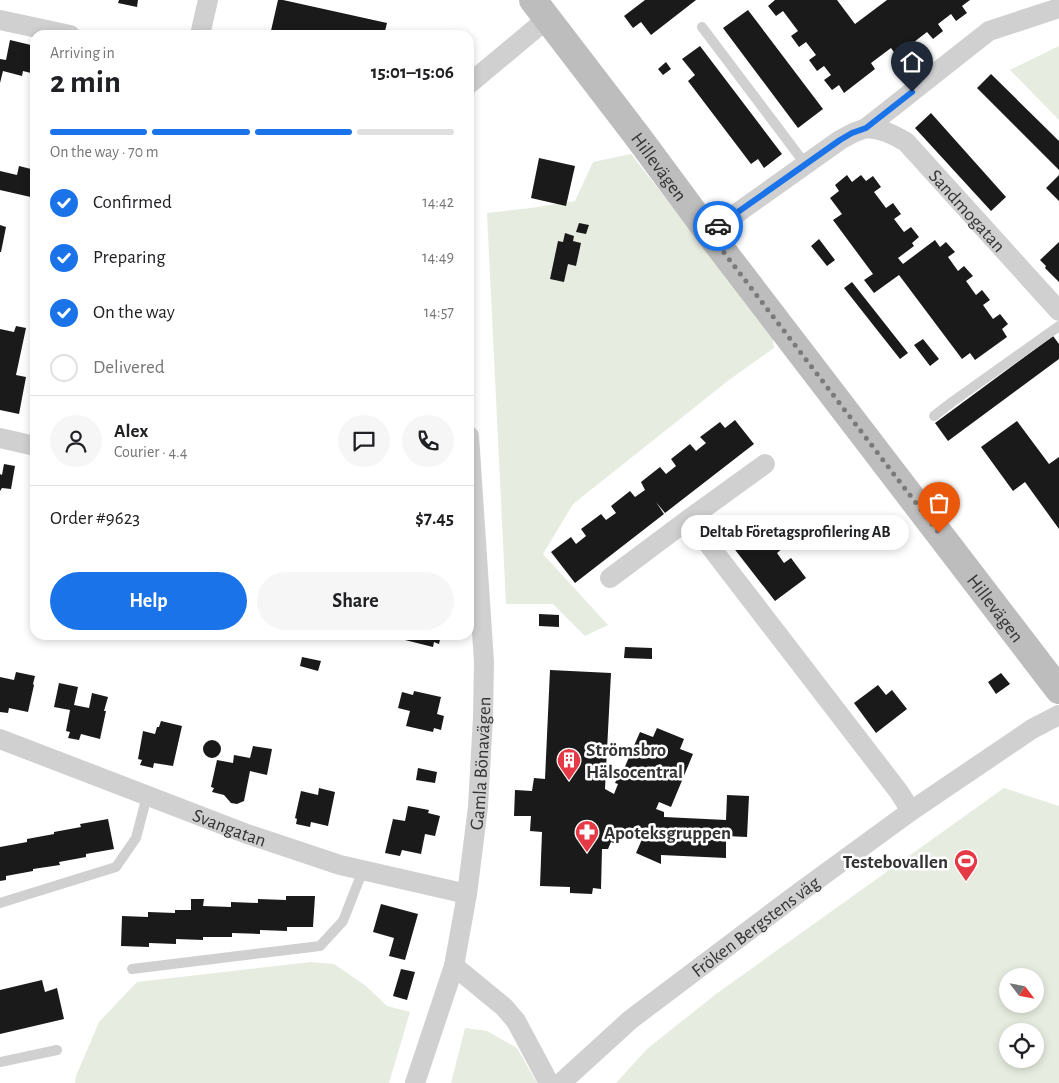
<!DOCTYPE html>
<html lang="en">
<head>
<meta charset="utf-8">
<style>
  body { margin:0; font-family:"Alegreya Sans",sans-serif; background:#f6f6f6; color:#202124; height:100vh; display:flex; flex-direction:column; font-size:19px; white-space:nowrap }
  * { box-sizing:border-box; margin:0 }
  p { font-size:16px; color:#757577 }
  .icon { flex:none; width:28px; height:28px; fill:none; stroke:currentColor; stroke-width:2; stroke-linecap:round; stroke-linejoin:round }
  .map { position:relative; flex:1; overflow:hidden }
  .panel { position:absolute; left:30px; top:30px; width:444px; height:610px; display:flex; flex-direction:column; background:#fff; border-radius:15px; box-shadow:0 2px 8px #0003 }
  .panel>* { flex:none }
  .needle { width:32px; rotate:122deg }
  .buttons { position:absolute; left:999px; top:968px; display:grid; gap:10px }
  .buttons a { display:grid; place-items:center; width:45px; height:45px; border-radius:50%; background:#fff; box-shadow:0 2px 8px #0003; font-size:25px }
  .pin { position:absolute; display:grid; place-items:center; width:42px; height:42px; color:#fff; margin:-51px -21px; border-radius:50% 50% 50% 0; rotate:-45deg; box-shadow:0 0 5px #0007 }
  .pin .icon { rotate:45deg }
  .courier { position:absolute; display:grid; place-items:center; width:50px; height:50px; margin:-25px; border:4px solid #1a73e8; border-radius:50%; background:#fff; color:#222; box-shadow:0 1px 6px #0007 }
  .bubble { position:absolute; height:35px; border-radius:18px; background:#fff; box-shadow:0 2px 8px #0003; font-size:16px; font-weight:700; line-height:35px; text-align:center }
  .headline em { font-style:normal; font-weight:700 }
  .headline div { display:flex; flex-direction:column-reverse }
  .headline { display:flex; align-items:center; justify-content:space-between; height:85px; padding:0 20px }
  h1 { font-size:32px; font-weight:700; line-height:38px }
  .bar { display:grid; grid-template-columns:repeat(4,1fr); gap:8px 5px; align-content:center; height:60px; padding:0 20px }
  .bar i { height:6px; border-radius:4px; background:#e0e0e0 }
  .bar .selected { background:#1a73e8 }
  .bar p { grid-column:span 4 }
  .line { display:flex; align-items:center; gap:12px; padding:0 20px; border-top:1px solid #e0e0e0 }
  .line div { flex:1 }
  .round { display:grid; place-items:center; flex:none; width:52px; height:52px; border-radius:26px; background:#f6f6f6 }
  ol { padding:0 20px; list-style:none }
  li { display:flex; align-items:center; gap:15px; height:55px }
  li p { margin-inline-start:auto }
  li .icon { padding:5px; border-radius:50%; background:#1a73e8; color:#fff; stroke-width:4 }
  li:last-child { color:#757577 }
  li i { width:28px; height:28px; border:2px solid #e0e0e0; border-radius:50% }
  .button { display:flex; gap:10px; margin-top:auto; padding:10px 20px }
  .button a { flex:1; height:58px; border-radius:30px; background:#1a73e8; color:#fff; font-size:20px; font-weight:700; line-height:58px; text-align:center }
  .button a+a { background:#f6f6f6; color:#202124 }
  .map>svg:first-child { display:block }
  .green { fill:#e6ecdf; fill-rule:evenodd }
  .building { fill:#1a1a1a }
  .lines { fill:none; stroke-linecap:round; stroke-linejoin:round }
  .lane { stroke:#d0d0d0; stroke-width:10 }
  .street { stroke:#d0d0d0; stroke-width:20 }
  .secondary { stroke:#bdbdbd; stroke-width:28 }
  .done { stroke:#7a7a7a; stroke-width:5; stroke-dasharray:0 9 }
  .route { stroke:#1a73e8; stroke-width:6 }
  .labels { text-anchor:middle; stroke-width:5; stroke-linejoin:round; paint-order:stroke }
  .street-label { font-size:19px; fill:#333; stroke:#fff }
  .poi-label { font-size:19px; font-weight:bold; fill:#333; stroke:#fff; text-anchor:start }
</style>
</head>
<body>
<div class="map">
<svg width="1059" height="1083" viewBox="0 0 1059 1083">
  <rect width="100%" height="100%" fill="#fff"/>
  <path class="green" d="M1059,46V120L1010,70Z
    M631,154L772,334L774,348L729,380L573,504L543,554L608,625L585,636L553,604H506L487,213L531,208L575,201L593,162Z
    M1004,788L1059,806V1083H616L647,1049L716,994ZM1008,976H1035V1004H1008ZM1008,1031H1035V1059H1008Z
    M311,962L334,964L366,986L387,1006L410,1012L389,1083H75L76,1076L99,1022L137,982Z
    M465,1028L487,1031L517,1048L537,1083H451Z"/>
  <path class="building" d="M119,0H138L137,7L118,3Z
    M278,0H283L387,23L384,35H270Z
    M645,0H696L651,35L641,22L633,28L624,16Z
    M775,0H837L855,24L887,0H970L962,6L967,13L956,21L951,14L938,24L943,31L933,39L927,32L914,42L919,49L909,57L904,50L896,55L891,48L871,63L875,69L844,93L839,85L832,90L824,80L831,75L824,66L817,71L809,60L816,55L806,42L799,47L791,36L798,31L783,11L776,16L768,6Z
    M748,10L823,109L798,128L723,28Z
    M10,40L35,46V74L23,71L22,76L3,71L0,83V59L6,60Z
    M700,46L782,154L764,168L758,159L751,164L688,81L695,75L682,59Z
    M666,62L671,69L663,75L658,69Z
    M991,74L1059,141V170L977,88Z
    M931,113L1006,197L991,211L915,128Z
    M539,158L575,166L566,206L531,198Z
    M19,166L35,170V198L0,190V171L17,175Z
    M847,175L852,182L861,175L866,181L873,176L881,187L874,192L886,208L893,203L901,214L894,219L904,232L911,227L919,237L912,243L914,246L898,258L903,264L935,240L940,247L946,242L955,252L948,257L958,271L964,266L973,276L966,281L976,295L982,290L990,300L983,305L993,319L1000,314L1008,324L1002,329L1007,337L975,360L970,353L962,359L899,275L874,293L864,280L873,274L833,220L842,214L830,198L839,191L835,185Z
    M1059,175V201L1046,188Z
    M579,223L589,225L586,234L576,232Z
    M0,225L6,227L1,252H0Z
    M565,233L574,236L573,241L581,243L576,266L568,264L564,282L550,279L558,241L563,242Z
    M819,239L835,260L827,266L811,246Z
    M1059,242V282L1045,268L1046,266L1040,260Z
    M852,282L908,353L900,359L844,288Z
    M16,326L26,328L16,375L26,377L19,414L0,410V329L14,332Z
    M1053,336L1059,344V359L948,441L935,423Z
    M923,339L939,359L930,366L914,345Z
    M735,420L754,444L665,513L656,502L664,514L575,583L551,552L571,537L576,544L586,536L581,529L601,514L606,520L616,513L611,506L630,491L635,497L645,490L641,482L660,467L666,474L676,466L671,459L690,444L696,451L706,443L700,437L720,422L725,428Z
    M1017,421L1049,464L1059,457V529L1025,482L1013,491L981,447Z
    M4,464L15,466L11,489L2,488L0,491V474L2,475Z
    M754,523L762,534L768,529L783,548L777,553L784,563L791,558L806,578L775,601L729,542Z
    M539,614L559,615V627L539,626Z
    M406,635H441L439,644L434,642L433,647L405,640Z
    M625,647L652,648V659L624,658Z
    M302,657L321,661L318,671L300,666Z
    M550,670L611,673L605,789L614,794L618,784L615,783L621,770L623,771L640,732L653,737L657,728L684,739L680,749L693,754L671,807L659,802L656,809L664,812V817L726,820L727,795L749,796L747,837L726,836V858L661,855V864L636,853L643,837L625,830L618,845L611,842L608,849H602L601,889L593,888L592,894L570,893V887L540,886L542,832L530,831L531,816H514L515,790L532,791L534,778L545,779Z
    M16,672L35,676L33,684L34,685L28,712L9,708L8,713L0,712V677L14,680Z
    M1001,673L1010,684L996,694L988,682Z
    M59,683L78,687L74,705L89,708L92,693L108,697L104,711H106L100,739L81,734L79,740L68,738L70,732L66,731L70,710L54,707Z
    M878,685L886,695L892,690L907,709L876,733L854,703Z
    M414,691L441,697L437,714L444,716L441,730L434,728L433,732L406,726L410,711L398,708L402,692L413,695Z
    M161,721L182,726L173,766L154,763L153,768L140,765L142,760L138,759L143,731L155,734L157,727H159Z
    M203 749a9 9 0 1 1 18 0a9 9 0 1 1-18 0Z
    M253,746L272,749L267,775L250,771L244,801L237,804L231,803L224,795L212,792L214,788L211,787L217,760L233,763L234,755L250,758Z
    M418,768L437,772L435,783L416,780Z
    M319,788L335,792L328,826L311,822L310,827L296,824L297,819L295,818L301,791L318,795Z
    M408,806L429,810L428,813L440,816L435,836L425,834L421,854L402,850L400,856L385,853L393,819L405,821Z
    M108,819L114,849L86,854V857L59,862L60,865L33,869V871L6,876V880L0,881V847L27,842V839L54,834V832L81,827L80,824Z
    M286,896H315L313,927H287V931L260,930V934L232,933V937H203V940L176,939V944L149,943V947L121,946L122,916L148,917V912L175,913V910H191V899H204L203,906L231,907V902L258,903V899L286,900Z
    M381,904L418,914L405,960L389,956L394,938L373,932Z
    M401,969L415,972L407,1000L393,996Z
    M42,980L45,992L57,988L64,1019L0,1034V990Z"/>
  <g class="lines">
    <path class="lane" d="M702,27L806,165
      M934,416L952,402L1059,326
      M0,903L116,867L136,838L147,796
      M132,969L320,946L343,921L363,870
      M0,1062L57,1050"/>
    <g class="street">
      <path d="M0,20L70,35"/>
      <path d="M200,35L208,0"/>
      <path d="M469,84L548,18"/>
      <path id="s1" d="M866,128C883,129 892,134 906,142L1059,311"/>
      <path d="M709,233L840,140L853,133L866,128L989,31L1059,8"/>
      <path d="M0,438L35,446"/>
      <path d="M689,519L765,464"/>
      <path d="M610,578L689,519L899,792L911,811"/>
      <path id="s2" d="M0,739L247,834L340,865L467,894"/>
      <path d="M454,966L504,1007L516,1021L549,1083"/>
      <path id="s3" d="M415,1083L454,966L467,894L478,807L483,717L484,662L469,436"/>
      <path id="s4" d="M561,1083L630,1020L800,892L911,811L1032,729L1059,715"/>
    </g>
    <path class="secondary" id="s5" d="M533,0L638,137L709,233L1059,690"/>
  </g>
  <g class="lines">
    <path class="done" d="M718,226L709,233L939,533"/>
    <path class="route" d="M718,226L840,140L852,133L866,128L912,92"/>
  </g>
  <defs>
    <g id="building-pin" transform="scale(1.25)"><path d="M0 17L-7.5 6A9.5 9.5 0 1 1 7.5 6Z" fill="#e63946" stroke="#fff"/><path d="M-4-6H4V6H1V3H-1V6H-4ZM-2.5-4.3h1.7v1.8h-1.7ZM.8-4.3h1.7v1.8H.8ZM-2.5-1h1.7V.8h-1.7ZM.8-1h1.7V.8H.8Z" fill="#fff"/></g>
    <g id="pharmacy-pin" transform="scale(1.25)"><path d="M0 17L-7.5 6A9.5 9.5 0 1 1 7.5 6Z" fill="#e63946" stroke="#fff"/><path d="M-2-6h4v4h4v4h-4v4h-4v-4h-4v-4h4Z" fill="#fff"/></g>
    <g id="stadium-pin" transform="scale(1.25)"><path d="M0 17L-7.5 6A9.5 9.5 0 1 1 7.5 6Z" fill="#e63946" stroke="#fff"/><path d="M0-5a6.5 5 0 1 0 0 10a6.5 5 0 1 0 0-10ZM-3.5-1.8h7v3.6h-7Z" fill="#fff"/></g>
  </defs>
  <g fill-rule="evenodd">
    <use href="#building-pin" x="569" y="760"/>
    <use href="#pharmacy-pin" x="587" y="832"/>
    <use href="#stadium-pin" x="966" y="861"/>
  </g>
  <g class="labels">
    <g class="street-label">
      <text dy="7" stroke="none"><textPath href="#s5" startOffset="209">Hillevägen</textPath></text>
      <text dy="7" stroke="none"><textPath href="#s1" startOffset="135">Sandmogatan</textPath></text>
      <text dy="7" stroke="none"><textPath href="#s5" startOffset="764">Hillevägen</textPath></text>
      <text dy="7" stroke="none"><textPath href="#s3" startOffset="328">Gamla Bönavägen</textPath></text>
      <text dy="7" stroke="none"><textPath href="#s2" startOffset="246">Svangatan</textPath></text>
      <text dy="7" stroke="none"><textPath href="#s4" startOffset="250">Fröken Bergstens väg</textPath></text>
    </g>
    <g class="poi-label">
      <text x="586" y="756">Strömsbro<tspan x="586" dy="22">Hälsocentral</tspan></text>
      <text x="604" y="839">Apoteksgruppen</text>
      <text x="948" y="868" text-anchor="end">Testebovallen</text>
    </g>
  </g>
</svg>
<div class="buttons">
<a><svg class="needle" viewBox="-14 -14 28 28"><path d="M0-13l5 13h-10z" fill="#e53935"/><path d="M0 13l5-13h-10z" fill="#757577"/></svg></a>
<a><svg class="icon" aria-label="locate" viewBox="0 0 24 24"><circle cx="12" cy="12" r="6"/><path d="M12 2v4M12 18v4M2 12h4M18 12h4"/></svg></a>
</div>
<div class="pin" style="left:939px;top:533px;background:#ea580c"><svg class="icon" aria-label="bag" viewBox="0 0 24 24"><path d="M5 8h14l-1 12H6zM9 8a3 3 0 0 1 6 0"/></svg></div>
<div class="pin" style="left:912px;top:92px;background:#1f2937"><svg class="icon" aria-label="home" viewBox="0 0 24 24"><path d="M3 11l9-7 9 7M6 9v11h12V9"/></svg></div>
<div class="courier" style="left:718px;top:226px"><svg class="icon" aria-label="car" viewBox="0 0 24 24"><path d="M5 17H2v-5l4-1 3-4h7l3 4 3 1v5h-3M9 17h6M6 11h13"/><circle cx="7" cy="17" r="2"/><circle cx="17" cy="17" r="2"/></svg></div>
<div class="bubble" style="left:681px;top:515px;width:228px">Deltab Företagsprofilering AB</div>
<section class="panel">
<div class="headline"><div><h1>2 min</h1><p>Arriving in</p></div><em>15:01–15:06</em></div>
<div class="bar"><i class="selected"></i><i class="selected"></i><i class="selected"></i><i></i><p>On the way · 70 m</p></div>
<ol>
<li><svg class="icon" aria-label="check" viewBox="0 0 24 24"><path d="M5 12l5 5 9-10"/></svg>Confirmed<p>14:42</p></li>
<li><svg class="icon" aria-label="check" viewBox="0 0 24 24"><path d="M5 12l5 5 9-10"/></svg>Preparing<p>14:49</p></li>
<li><svg class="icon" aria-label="check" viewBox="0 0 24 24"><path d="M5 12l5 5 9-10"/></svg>On the way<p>14:57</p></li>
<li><i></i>Delivered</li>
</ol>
<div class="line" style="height:90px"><a class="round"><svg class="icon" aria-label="person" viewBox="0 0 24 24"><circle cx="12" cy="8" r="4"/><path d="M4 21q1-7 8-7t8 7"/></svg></a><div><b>Alex</b><p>Courier · 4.4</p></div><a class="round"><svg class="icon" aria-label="chat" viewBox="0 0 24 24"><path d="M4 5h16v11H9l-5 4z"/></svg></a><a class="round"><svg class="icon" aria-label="phone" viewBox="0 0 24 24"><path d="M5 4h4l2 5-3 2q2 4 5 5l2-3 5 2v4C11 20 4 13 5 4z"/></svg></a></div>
<div class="line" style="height:65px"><div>Order #9623</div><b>$7.45</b></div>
<div class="button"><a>Help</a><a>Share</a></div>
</section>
</div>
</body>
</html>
